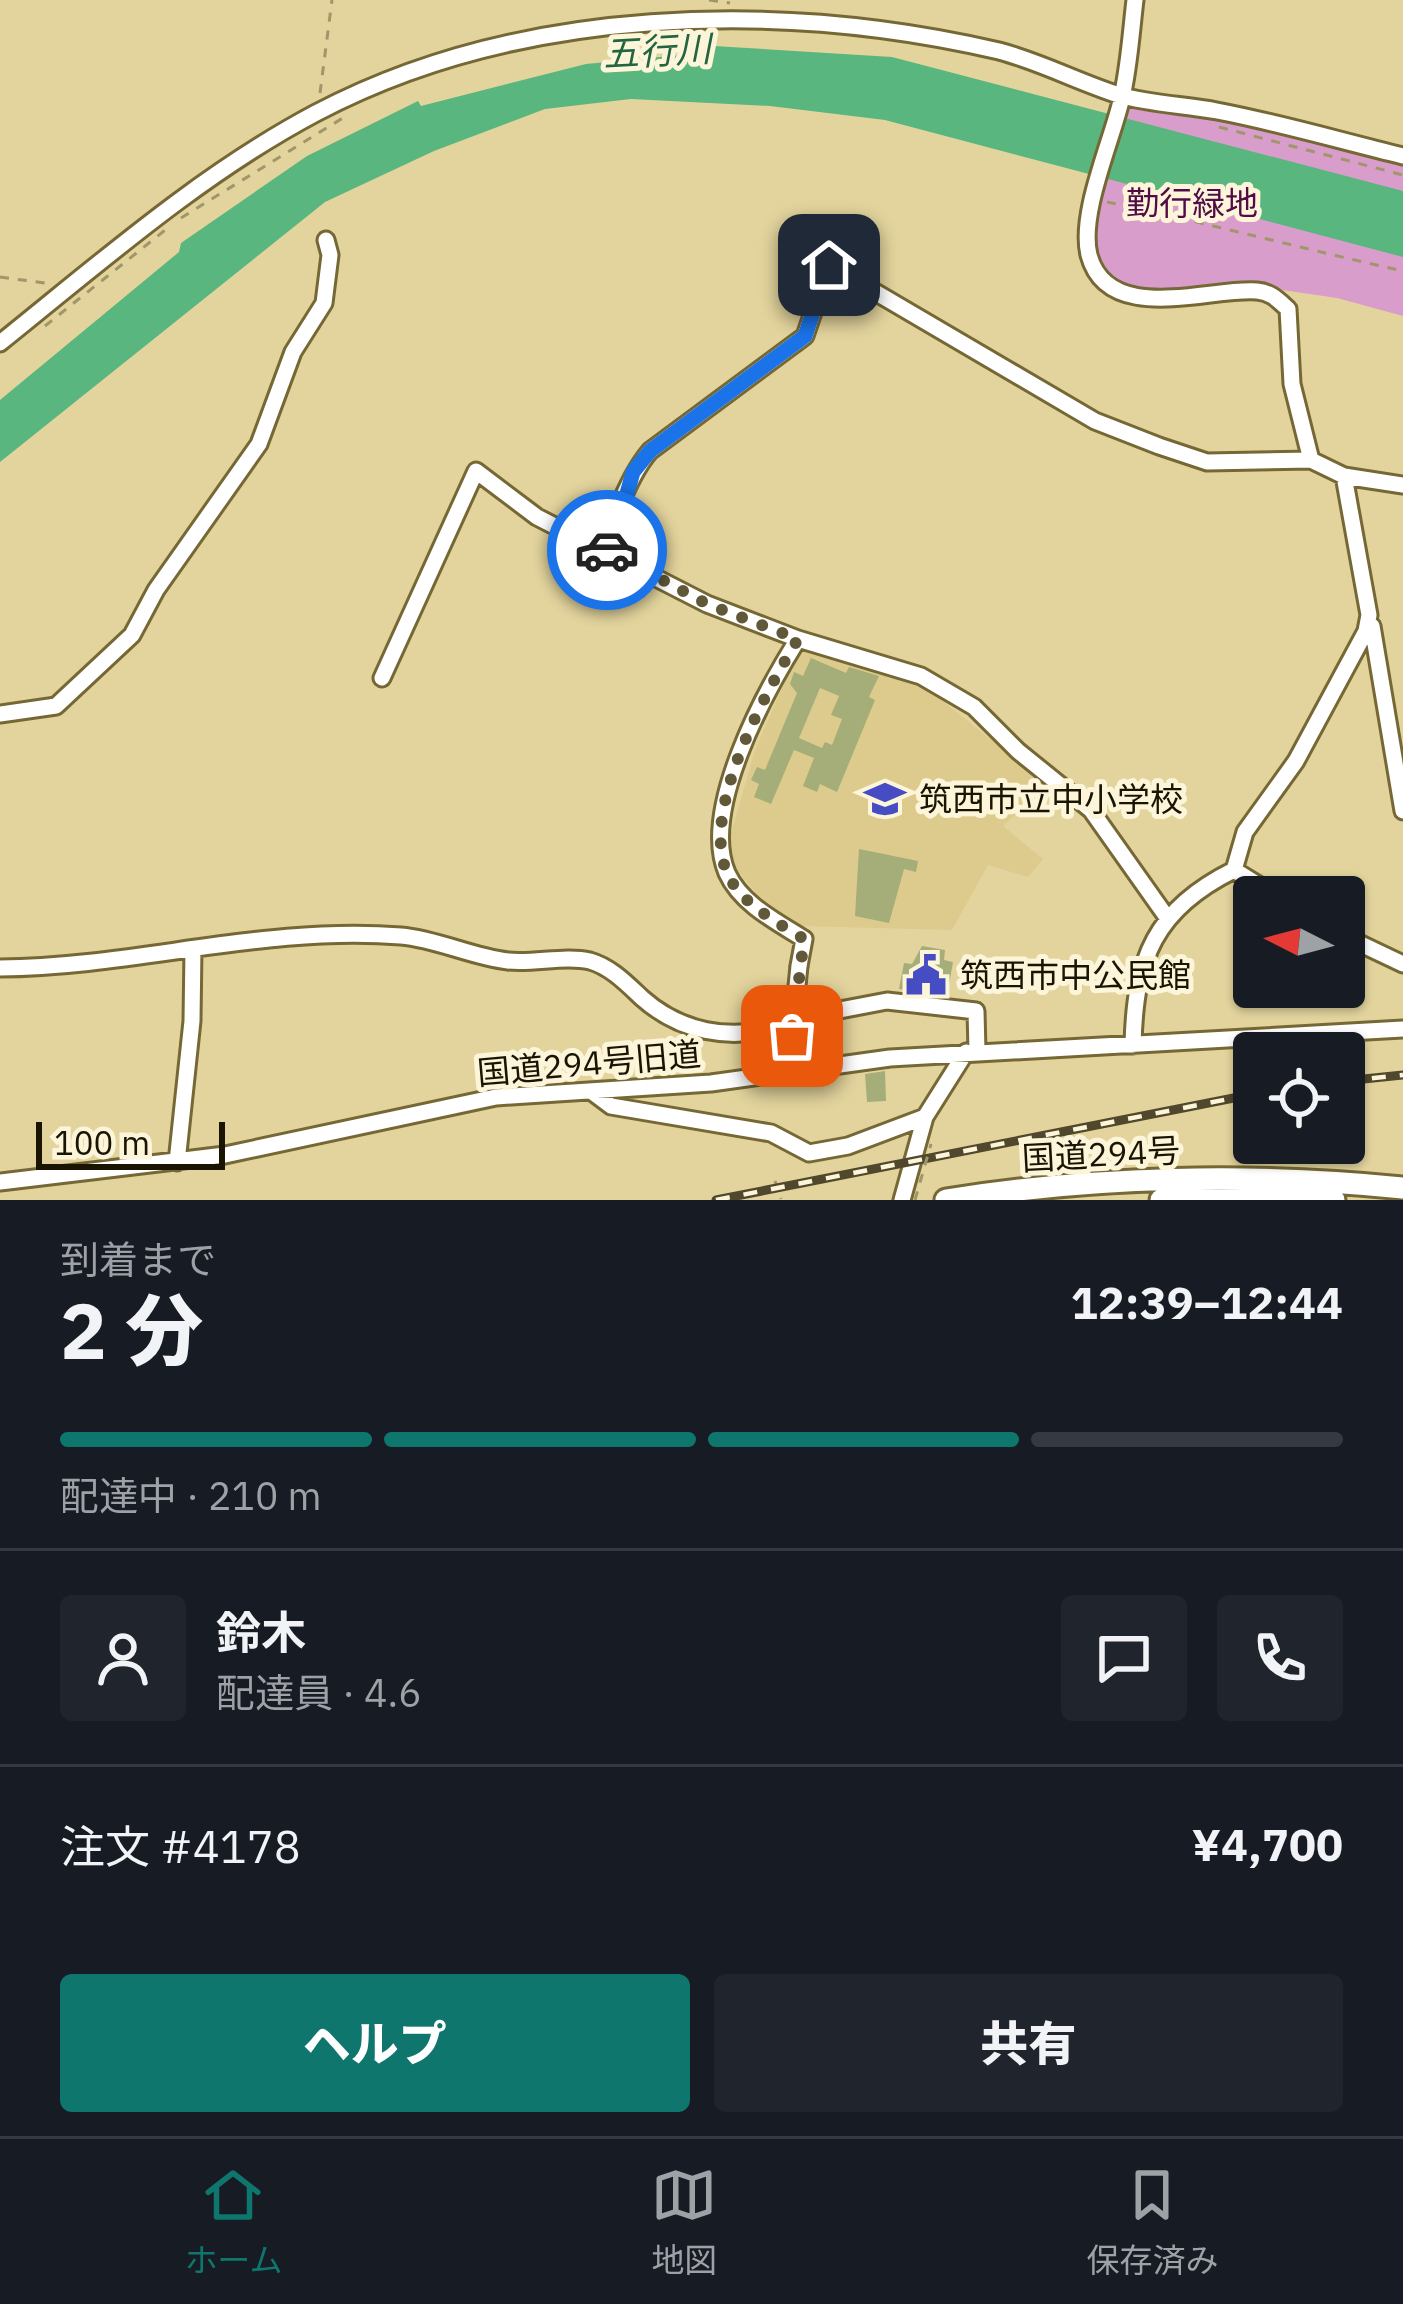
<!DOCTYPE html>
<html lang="ja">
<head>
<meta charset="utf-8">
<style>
  body { margin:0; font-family:"IBM Plex Sans","Noto Sans JP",sans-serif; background:#20242c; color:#f1f3f6; height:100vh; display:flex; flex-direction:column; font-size:45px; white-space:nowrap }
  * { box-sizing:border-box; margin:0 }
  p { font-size:39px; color:#9ea1a6 }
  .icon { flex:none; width:66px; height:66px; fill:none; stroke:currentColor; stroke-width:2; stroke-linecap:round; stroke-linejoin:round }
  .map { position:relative; height:1200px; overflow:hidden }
  .side { display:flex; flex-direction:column; background:#171b24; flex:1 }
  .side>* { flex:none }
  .needle { width:78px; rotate:276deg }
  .fabs { position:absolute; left:1233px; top:876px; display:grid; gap:24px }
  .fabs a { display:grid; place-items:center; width:132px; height:132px; border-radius:12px; background:#171b24; box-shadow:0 3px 9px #0004; font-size:60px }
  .scale { position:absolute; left:36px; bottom:30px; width:189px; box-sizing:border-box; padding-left:12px; border:6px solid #1a1502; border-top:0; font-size:33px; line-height:42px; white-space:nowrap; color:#1a1502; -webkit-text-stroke:9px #fcf5da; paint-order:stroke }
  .pin { position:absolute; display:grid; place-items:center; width:102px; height:102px; color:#fff; margin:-51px; border-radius:24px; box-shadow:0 6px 18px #0006 }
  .courier { position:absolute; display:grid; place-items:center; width:120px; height:120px; margin:-60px; border:9px solid #1a73e8; border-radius:50%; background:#fff; color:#222; box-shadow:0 3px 15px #0007 }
  .head em { font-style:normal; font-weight:800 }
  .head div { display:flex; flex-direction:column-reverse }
  .head { display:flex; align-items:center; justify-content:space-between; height:204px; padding:0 60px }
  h1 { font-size:78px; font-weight:800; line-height:90px }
  .bar { display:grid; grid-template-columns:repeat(4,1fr); gap:18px 12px; align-content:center; height:144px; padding:0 60px }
  .bar i { height:15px; border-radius:9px; background:#363941 }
  .bar .on { background:#0f766e }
  .bar p { grid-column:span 4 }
  .line { display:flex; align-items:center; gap:30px; padding:0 60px; border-top:3px solid #363941 }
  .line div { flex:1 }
  .round { display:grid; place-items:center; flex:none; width:126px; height:126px; border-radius:12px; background:#20242c }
  .cta { display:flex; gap:24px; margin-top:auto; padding:24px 60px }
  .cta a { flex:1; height:138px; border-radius:12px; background:#0f766e; color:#fff; font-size:48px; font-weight:800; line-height:138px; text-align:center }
  .cta a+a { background:#20242c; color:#f1f3f6 }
  .tab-bar { display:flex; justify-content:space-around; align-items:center; height:168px; border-top:3px solid #363941; background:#171b24; font-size:33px; color:#9ea1a6 }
  .tab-bar a { display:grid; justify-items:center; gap:6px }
  .tab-bar .on { color:#0f766e }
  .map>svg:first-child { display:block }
  .built { fill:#dccb8c }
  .green { fill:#d89dca }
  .water { fill:#59b67e }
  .building { fill:#a5ad78; fill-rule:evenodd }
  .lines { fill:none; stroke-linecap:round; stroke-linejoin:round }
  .minor-casing { stroke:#756834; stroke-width:21 }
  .highway-casing { stroke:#756834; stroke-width:27 }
  .path { stroke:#a1956a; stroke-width:3; stroke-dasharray:9 9; stroke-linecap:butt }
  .minor { stroke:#fff; stroke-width:15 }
  .highway { stroke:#fff; stroke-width:21 }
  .rail-casing { stroke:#50482c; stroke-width:9 }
  .rail { stroke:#fcf5da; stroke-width:4.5; stroke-dasharray:14; stroke-linecap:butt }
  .minor-bridge-casing { stroke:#756834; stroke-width:21; stroke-linecap:butt }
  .path-bridge { stroke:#a1956a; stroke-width:3; stroke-dasharray:9 9; stroke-linecap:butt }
  .minor-bridge { stroke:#fff; stroke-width:15 }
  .done { stroke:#605838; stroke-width:12; stroke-dasharray:0 21.6 }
  .route { stroke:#1a73e8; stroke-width:15 }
  .labels { text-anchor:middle; stroke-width:10; stroke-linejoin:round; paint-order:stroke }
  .park-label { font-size:33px; fill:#510c47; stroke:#fcf5da }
  .poi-label { font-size:33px; fill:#1a1502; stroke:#fcf5da; text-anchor:start }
  .street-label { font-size:33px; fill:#1a1502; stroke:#fcf5da }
  .water-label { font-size:36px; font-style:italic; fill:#23653f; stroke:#fcf5da }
</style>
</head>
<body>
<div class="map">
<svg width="1403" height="1200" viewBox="0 0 1403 1200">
  <rect width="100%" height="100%" fill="#e3d49d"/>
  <path class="built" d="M799,649L923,685L1047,785L1003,826L1043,859L1028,877L988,865L952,930L802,926L764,903L734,866L729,840L755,750Z"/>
  <path class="green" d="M1125,105C1159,114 1193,111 1228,119C1286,131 1345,147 1403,161V316L1337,298L1261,287L1140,292C1124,287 1102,278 1095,261C1080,225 1115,141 1125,105Z"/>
  <path class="water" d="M714,46L892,57L1403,191V257L885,120L770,106L631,99L545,109L434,151L325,202L0,462V400L179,252L181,243L307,156L418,101L421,106L586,64L713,52Z"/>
  <path class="building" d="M811,658L846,673L849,667L879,676L869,697L875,700L837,792L820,784L817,792L803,786L814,758L794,750L771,804L754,797L759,784L751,780L757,767L765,770L797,693L790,684L794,672L803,676ZM820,688L839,696L831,715L842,719L832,745L825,742L822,748L799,738Z
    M859,849L918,861L916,872L904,869L889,923L855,916Z
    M922,946L945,950L944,960L953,962L947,996L899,989L904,963L912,964Z
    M885,1071L886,1101L867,1102L865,1074Z"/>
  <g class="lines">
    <g class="minor-casing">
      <path id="minor" d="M1135,0C1131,33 1129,69 1121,101C1111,143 1079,214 1089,255C1108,326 1210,287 1257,291C1271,292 1278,300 1288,309L1292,384L1311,460
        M0,343C101,262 201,174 316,113C519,6 779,0 999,51C1041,62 1078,82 1119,95C1150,104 1185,105 1217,111C1280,123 1341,141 1403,156
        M599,546C618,515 627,478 650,451L805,336L829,265L1095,421L1159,446L1207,462L1311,460L1344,476L1403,485
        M1372,626L1403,811
        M798,639C765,692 700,810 727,873C741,904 777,922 804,939L799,966
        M382,678L476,471L537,517L707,604L798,639L921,676L974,707L1018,751L1091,810L1166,916
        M0,714L56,706L132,635L156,590L259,444L293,352L324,303L330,255L326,240
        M1234,870L1245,832L1296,761L1366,631L1369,615L1344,476
        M1234,870L1278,897
        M1344,936L1403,964
        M0,968C135,967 265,925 401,936C437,939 472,957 508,961C534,964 565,955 590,961C611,967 627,984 642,998C680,1032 729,1041 778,1027
        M808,1016L887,1001L976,1011L977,1051
        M1133,1045C1135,958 1155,909 1234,870
        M788,1073L792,1036
        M591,1091L611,1106L771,1133L809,1153L848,1146L925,1117
        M177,1162L192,1021L193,949
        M0,1182L225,1155L496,1097L711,1083L890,1058L1403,1029
        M902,1200L925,1117L966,1052"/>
    </g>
    <g class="highway-casing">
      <path id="highway" d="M946,1200C1095,1176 1253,1173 1403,1188
        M1161,1200H1334"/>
    </g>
    <path class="path" d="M709,0L730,3
      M320,93L332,0
      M1219,127L1403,175
      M1107,202C1207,223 1304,249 1403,271
      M181,218L346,116
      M0,277L52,284
      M45,326L169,227
      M775,1181L781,1199"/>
    <use href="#minor" class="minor"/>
    <use href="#highway" class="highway"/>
    <g class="rail-casing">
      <path id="rail" d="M1344,1081L1403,1075
        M716,1200L1254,1094"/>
    </g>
    <use href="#rail" class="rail"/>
    <g class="minor-bridge-casing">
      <path id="minor-bridge" d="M792,1036L799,966"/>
    </g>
    <path class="path-bridge" d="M915,1200L931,1144"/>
    <use href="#minor-bridge" class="minor-bridge"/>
  </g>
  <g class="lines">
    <path class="done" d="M607,550L707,604L798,639C766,692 700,810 727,873C741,904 777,922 804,939L792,1036"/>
    <path class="route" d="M607,550L599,546L624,505L633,472L650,451L805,336L829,265"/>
  </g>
  <defs>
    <g id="school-bare" transform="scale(3.24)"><path d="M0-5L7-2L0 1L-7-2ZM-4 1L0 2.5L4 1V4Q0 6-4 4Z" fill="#464cc1" stroke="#fcf5da" stroke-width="2.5" paint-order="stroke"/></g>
    <g id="civic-bare" transform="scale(3.24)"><path d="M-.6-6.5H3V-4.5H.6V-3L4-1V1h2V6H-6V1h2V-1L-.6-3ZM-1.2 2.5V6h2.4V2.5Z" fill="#464cc1" stroke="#fcf5da" stroke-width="2.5" paint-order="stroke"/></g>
  </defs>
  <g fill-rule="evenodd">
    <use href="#school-bare" x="885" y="799"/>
    <use href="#civic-bare" x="926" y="975"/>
  </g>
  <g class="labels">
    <g class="park-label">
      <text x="1192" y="215">勤行緑地</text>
    </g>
    <g class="poi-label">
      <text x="919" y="811">筑西市立中小学校</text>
      <text x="960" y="987">筑西市中公民館</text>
    </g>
    <g class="street-label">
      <text transform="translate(589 1063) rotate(-5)" y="12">国道294号旧道</text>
      <text transform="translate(1101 1154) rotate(-3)" y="12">国道294号</text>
    </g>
    <g class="water-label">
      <text transform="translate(657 51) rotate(-3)" y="13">五行川</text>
    </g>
  </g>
</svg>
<div class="fabs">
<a><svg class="needle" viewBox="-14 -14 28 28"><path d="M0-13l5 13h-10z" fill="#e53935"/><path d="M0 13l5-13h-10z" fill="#9ea1a6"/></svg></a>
<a><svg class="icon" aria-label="locate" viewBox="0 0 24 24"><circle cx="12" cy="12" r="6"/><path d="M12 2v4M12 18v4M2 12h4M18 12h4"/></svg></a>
</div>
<div class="scale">100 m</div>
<div class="pin" style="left:792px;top:1036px;background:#ea580c"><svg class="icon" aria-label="bag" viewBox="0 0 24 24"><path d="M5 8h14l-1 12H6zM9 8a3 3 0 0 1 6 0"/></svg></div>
<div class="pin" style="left:829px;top:265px;background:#1f2937"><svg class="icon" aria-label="home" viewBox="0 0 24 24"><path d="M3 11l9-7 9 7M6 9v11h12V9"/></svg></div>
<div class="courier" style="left:607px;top:550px"><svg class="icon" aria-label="car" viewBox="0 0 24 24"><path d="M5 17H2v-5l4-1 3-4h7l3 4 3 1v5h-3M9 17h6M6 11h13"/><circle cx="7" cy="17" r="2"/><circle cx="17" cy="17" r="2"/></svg></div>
</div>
<section class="side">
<div class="head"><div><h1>2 分</h1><p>到着まで</p></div><em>12:39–12:44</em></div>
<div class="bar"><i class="on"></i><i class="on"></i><i class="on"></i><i></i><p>配達中 · 210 m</p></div>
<div class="line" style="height:216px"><a class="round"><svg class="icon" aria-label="person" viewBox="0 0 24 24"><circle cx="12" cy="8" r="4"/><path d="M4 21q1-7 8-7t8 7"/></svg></a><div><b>鈴木</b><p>配達員 · 4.6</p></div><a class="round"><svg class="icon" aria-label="chat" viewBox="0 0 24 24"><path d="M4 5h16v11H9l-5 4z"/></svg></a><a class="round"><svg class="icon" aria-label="phone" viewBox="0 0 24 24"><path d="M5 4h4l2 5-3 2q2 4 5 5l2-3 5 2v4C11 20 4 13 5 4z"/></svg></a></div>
<div class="line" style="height:156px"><div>注文 #4178</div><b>¥4,700</b></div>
<div class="cta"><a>ヘルプ</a><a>共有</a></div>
</section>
<nav class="tab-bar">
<a class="on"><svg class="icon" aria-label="home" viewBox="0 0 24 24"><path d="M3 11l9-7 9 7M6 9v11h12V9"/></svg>ホーム</a>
<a><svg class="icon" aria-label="map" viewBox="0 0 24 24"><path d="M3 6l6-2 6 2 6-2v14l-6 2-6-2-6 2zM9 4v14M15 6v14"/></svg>地図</a>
<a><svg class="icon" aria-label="saved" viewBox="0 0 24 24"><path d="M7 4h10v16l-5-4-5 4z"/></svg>保存済み</a>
</nav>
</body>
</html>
